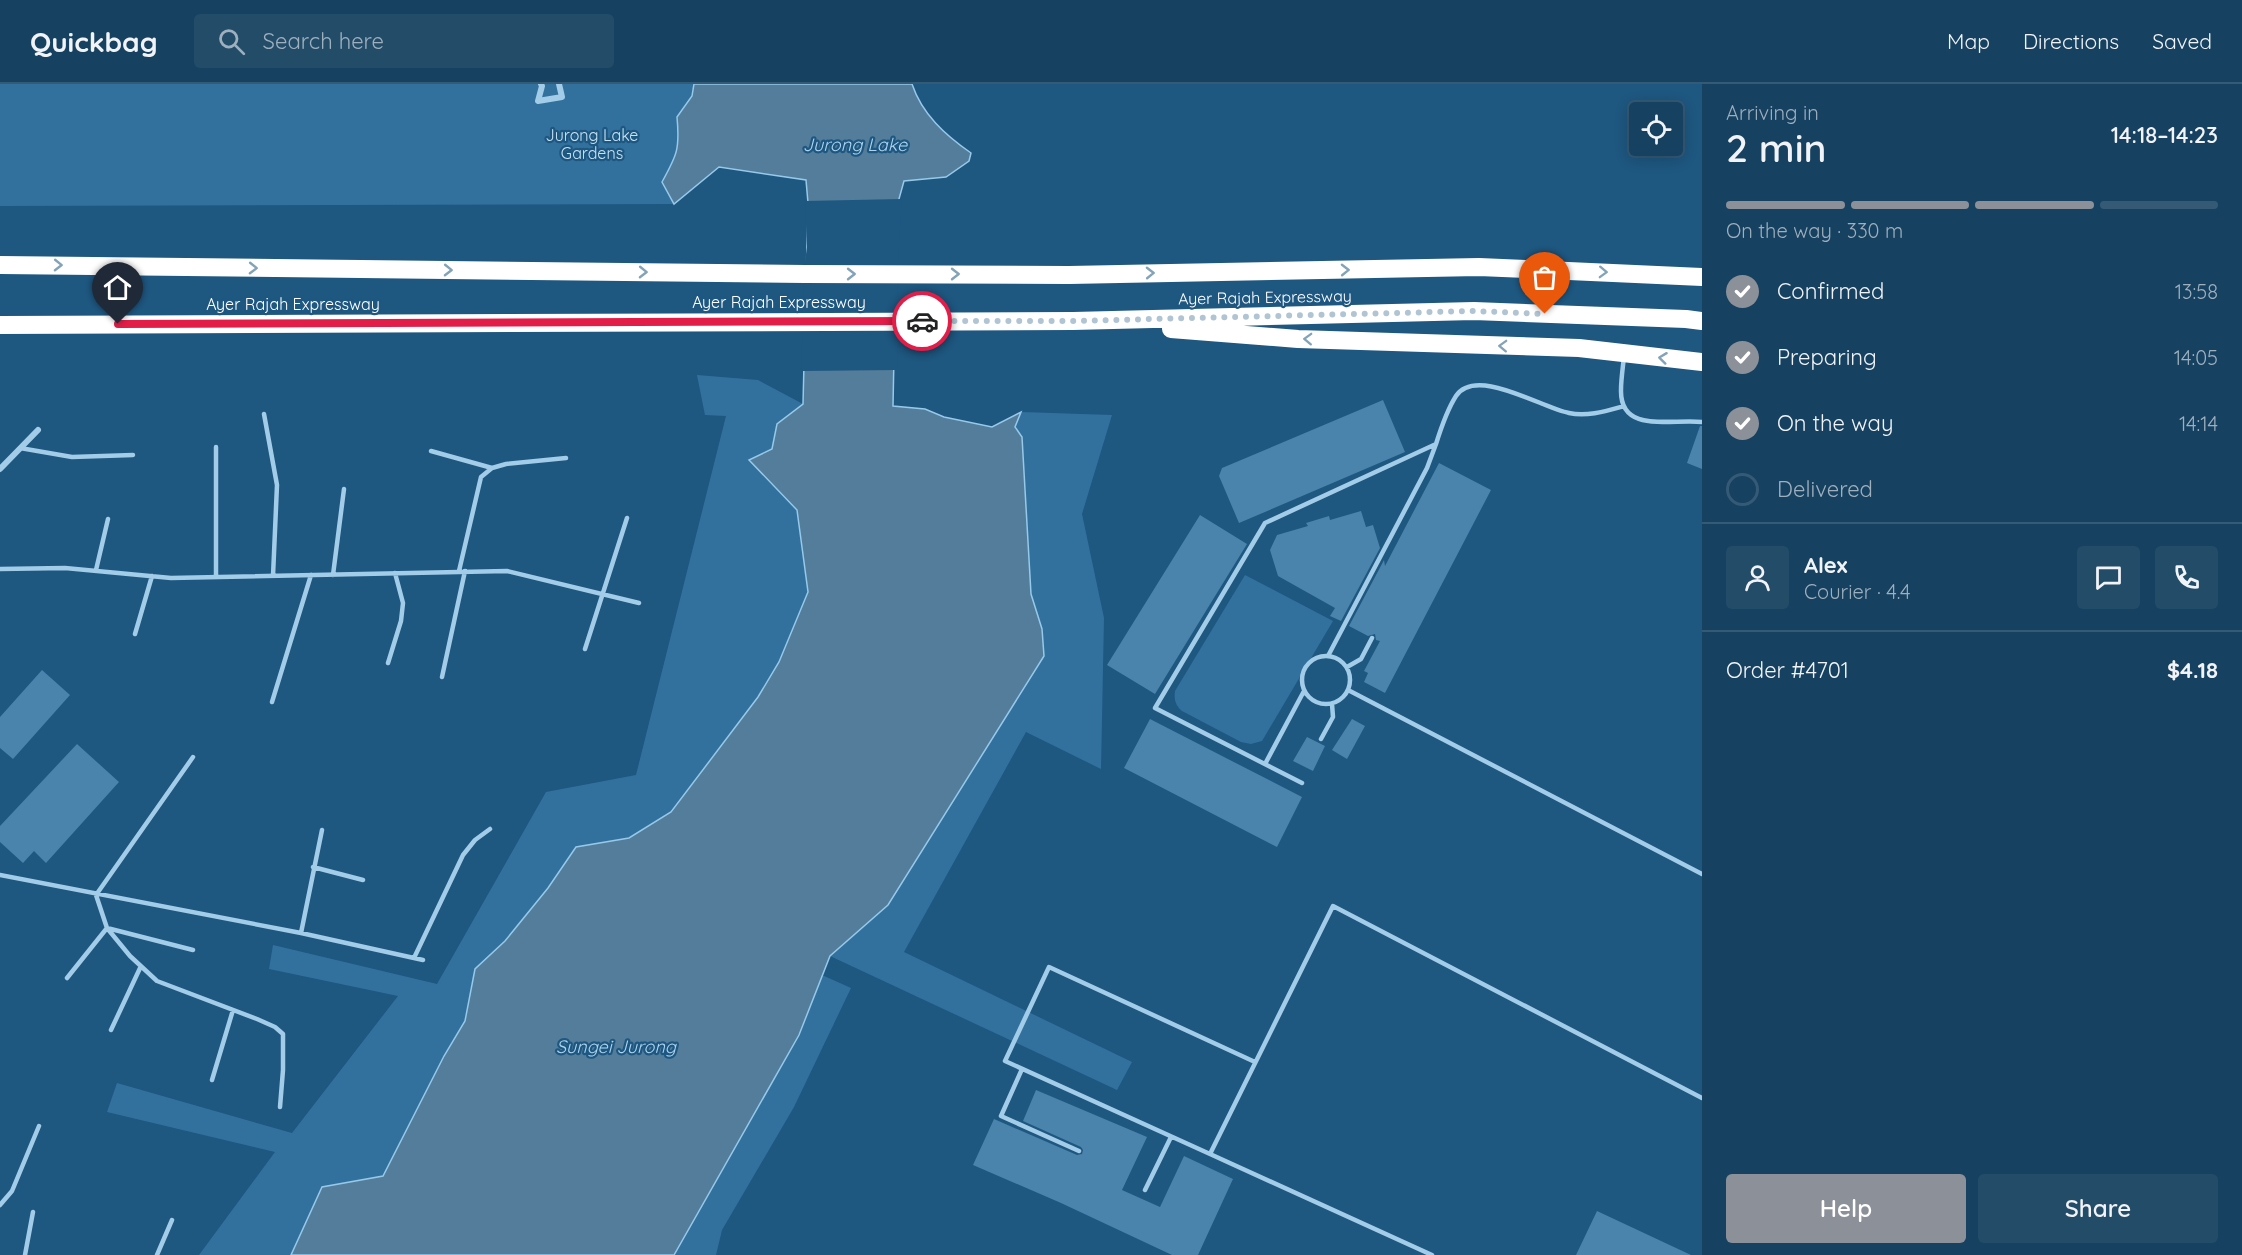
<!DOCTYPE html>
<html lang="en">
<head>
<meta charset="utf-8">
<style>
  body { margin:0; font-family:Quicksand,sans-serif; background:#234c69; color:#f1f3f6; height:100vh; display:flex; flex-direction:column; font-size:22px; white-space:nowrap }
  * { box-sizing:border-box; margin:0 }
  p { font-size:20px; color:#9eafbd }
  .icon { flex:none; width:33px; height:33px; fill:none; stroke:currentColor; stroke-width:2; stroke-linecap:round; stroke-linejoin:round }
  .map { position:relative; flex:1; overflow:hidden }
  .drawer { display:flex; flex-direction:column; background:#164160; width:540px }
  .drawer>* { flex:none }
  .controls { position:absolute; left:1629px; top:18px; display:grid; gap:12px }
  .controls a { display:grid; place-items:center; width:54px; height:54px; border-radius:6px; background:#164160; box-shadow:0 3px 15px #0003,0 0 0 2px #355a75; font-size:30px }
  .pin { position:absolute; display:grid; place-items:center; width:51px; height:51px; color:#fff; margin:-62px -26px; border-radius:50% 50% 50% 0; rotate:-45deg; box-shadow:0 0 6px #0007 }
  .pin .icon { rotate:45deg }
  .courier { position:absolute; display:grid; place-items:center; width:60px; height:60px; margin:-30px; border:4px solid #e11d48; border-radius:50%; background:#fff; color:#222; box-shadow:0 2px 8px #0007 }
  .summary em { font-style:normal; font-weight:600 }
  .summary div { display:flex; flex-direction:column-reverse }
  .summary { display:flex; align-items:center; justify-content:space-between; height:102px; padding:0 24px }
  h1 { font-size:39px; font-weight:600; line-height:45px }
  .bar { display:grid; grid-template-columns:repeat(4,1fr); gap:9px 6px; align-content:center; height:72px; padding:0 24px }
  .bar i { height:8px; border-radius:4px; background:#355a75 }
  .bar .current { background:#8c9099 }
  .bar p { grid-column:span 4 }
  .line { display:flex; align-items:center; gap:15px; padding:0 24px; border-top:2px solid #355a75 }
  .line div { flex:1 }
  .round { display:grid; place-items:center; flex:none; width:63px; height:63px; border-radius:6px; background:#234c69 }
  ol { padding:0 24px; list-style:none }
  li { display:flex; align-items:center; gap:18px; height:66px }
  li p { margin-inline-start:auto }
  li .icon { padding:6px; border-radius:50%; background:#8c9099; color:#fff; stroke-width:4 }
  li:last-child { color:#9eafbd }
  li i { width:33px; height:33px; border:3px solid #355a75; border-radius:50% }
  .primary-button { display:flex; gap:12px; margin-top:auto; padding:12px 24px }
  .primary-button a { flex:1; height:69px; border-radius:6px; background:#8c9099; color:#fff; font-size:24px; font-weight:600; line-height:69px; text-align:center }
  .primary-button a+a { background:#234c69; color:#f1f3f6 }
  header { display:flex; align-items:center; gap:36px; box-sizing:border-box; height:84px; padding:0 30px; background:#164160; border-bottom:2px solid #355a75 }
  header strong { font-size:28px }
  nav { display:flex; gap:33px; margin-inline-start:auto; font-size:21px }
  .search { width:420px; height:54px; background:#234c69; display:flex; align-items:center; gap:15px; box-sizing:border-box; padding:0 21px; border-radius:6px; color:#9eafbd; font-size:22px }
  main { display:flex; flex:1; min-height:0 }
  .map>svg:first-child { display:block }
  .green { fill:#32719e }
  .water { fill:#537d9a; stroke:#96c9ea; stroke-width:1.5 }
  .pier { fill:#1e5780 }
  .building { fill:#4a83ac }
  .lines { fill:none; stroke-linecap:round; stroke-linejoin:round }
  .lane { stroke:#a2cce8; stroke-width:4.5 }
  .street { stroke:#a2cce8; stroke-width:6 }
  .highway { stroke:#fff; stroke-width:18 }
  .oneway { stroke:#83a3b9 }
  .done { stroke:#b0c4d3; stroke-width:6; stroke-dasharray:0 10.8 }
  .route { stroke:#e11d48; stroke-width:8 }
  .labels { text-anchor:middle; stroke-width:4.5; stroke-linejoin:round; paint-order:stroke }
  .park-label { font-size:16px; fill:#c7e3f6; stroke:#1e5780 }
  .street-label { font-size:16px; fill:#fff; stroke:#1e5780 }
  .water-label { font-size:18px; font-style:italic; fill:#aed5f0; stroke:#1e5780 }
</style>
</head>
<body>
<header>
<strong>Quickbag</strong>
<div class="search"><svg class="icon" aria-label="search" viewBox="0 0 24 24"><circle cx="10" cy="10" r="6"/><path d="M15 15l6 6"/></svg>Search here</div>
<nav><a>Map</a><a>Directions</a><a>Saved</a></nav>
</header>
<main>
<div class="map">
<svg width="1702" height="1171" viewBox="0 0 1702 1171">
  <rect width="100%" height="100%" fill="#1e5780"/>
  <path class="green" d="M0,0H694L692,12L677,33C680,64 677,71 662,98L674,120L0,122Z
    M697,291L758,296L803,320L778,340L769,397L797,426L808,508L779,578L758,613L671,728L629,754L576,763L548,804L505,857L475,885L465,937L444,972L383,1092L322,1103L291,1171H199L275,1068L107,1028L117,999L292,1049L398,912L269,885L273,861L437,900L546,708L636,691L726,332L705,331Z
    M1021,328L1112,331L1082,430L1104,534L1101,685L1026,648L904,868L1132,978L1117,1006L830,872L888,821L1042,545L1031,510L1022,353L1015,343Z
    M1245,491L1333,537L1262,657L1251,660L1241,658L1182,627C1175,621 1174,615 1175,607Z
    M822,891L851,904L794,1023L722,1146L716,1171H674L799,951Z"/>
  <path class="water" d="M694,0H912C922,30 945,51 971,69L969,77L946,93L904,97L897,122L893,322L925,325L944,333L992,343L1021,328L1015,343L1022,353L1031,510L1042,545L1044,572L888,821L830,872L799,951L674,1171H291L322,1103L383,1092L444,972L465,937L475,885L505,857L548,804L576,763L629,754L671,728L758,613L779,578L808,508L797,426L749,376L772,365L777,340L803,320L808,119L806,96L719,83L674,120L662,98C677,71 680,65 677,33L692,12Z"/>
  <path class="pier" d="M902,115L898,175L897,286L801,287L804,185L807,163L805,117Z"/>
  <path class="building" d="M1383,316L1405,368L1239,439L1219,392L1222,384Z
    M1700,342H1702V385L1687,379Z
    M1439,379L1491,406L1385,609L1364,598L1368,589L1364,587L1380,557L1376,556L1375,550L1368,552L1349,542L1384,476L1385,482Z
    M1361,427L1366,443L1373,441L1380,464L1341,537L1330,532L1335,524L1278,492L1270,466L1277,451L1308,442L1306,439L1329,432L1330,436Z
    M1200,431L1247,460L1155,610L1107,581Z
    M42,586L70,611L13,675L0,664V633Z
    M1150,635L1302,713L1277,763L1124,684Z
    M1352,635L1365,642L1347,675L1332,666Z
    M1307,653L1325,662L1313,687L1293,677Z
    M77,660L119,698L46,779L34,767L23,779L0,758V742Z
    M1036,1006L1147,1053L1122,1106L1160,1123L1184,1072L1233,1095L1198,1171H1172L1061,1119L973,1081L994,1035L1077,1071L1082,1070L1083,1066L1081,1063L1023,1037Z
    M1597,1127L1691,1171H1576Z"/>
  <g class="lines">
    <path class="lane" d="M1624,272C1623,283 1621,295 1621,306C1620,351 1674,334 1702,338
      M264,330L277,401L273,492
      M20,364L72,373L133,371
      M431,367L492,384
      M0,485L65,484L171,494L507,487L639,519
      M96,486L108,435
      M459,487L481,393L492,384L506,380L566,374
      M333,491L344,405
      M216,493V363
      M135,550L152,492
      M585,565L627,434
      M1302 596a24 24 0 1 1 48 0a24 24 0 1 1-48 0Z
      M1328,572L1427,384L1436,360
      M388,579L401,537L403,519L395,489
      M1347,583L1361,575L1372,554
      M442,593L465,487
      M1348,606L1702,790
      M272,618L311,491
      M1321,655L1333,633L1332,620
      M193,673L96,811L107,844L130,872L157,897L257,935L275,943L283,950V986L280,1023
      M1265,680L1304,607
      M1302,699L1155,624L1265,439L1436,360C1441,344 1447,326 1456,312C1476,282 1542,324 1569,329C1587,333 1606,327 1624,322
      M313,783L363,796
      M0,791L301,849L423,876
      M301,849L322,746
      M414,874L463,771L475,756L490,745
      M67,894L107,844L193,866
      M111,946L141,882
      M1022,985L1001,1032L1079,1067
      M212,996L233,926
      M1210,1070L1005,977L1049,883L1255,978
      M1145,1106L1171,1053
      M0,1121L12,1107L39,1042
      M25,1171L33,1128
      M157,1171L172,1136
      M1432,1171L1210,1070L1333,822L1702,1014"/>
    <path class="street" d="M541,0L542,2L538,17L562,13L559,0
      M0,385L38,346"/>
    <path class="highway" d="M0,181L805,190L1069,191L1479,183L1702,193
      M0,241L1073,237L1474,227L1686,235L1702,237
      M1171,245L1298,255L1579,264L1702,278"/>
  </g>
  <defs><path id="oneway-chevron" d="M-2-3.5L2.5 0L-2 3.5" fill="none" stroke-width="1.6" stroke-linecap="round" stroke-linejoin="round" transform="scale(1.5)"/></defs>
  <g class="oneway">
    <use href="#oneway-chevron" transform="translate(58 181) rotate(1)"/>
    <use href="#oneway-chevron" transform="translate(253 184) rotate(1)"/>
    <use href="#oneway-chevron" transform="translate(448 186) rotate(1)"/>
    <use href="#oneway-chevron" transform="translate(1345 186) rotate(-1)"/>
    <use href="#oneway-chevron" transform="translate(643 188) rotate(1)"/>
    <use href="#oneway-chevron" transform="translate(1603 188) rotate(2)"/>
    <use href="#oneway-chevron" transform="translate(1150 189) rotate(-1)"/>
    <use href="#oneway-chevron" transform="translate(851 190)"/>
    <use href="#oneway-chevron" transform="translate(955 190)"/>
    <use href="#oneway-chevron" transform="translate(1308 255) rotate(-178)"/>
    <use href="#oneway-chevron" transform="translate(1503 262) rotate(-178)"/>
    <use href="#oneway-chevron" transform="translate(1663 274) rotate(-173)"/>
  </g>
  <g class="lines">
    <path class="done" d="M922,237H1073L1474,227L1545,230"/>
    <path class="route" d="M118,240L922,237"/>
  </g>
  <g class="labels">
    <g class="park-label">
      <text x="592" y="57">Jurong Lake<tspan x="592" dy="18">Gardens</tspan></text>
    </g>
    <g class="street-label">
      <text transform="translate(1265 213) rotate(-1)" y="6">Ayer Rajah Expressway</text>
      <text x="779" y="224">Ayer Rajah Expressway</text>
      <text x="293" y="226">Ayer Rajah Expressway</text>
    </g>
    <g class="water-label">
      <text x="855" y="67">Jurong Lake</text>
      <text x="616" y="969">Sungei Jurong</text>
    </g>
  </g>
</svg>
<div class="controls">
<a><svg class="icon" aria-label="locate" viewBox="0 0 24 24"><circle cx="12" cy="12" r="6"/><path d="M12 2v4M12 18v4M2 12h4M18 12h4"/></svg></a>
</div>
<div class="pin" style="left:1545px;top:230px;background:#ea580c"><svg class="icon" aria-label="bag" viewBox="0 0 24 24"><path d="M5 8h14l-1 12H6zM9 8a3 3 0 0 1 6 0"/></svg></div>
<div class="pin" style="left:118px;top:240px;background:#1f2937"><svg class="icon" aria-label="home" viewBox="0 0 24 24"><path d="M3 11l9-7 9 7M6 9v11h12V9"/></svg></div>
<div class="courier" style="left:922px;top:237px"><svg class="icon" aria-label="car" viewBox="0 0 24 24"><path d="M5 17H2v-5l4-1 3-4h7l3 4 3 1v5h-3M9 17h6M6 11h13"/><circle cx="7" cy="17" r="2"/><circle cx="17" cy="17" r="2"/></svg></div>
</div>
<section class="drawer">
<div class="summary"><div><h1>2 min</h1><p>Arriving in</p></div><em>14:18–14:23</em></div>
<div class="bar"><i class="current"></i><i class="current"></i><i class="current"></i><i></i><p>On the way · 330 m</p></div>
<ol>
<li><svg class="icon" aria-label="check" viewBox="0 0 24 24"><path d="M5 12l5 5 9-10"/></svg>Confirmed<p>13:58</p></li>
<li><svg class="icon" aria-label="check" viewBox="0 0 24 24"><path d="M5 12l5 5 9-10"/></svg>Preparing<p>14:05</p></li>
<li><svg class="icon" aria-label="check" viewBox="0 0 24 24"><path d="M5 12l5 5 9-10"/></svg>On the way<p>14:14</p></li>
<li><i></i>Delivered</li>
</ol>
<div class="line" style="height:108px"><a class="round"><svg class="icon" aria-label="person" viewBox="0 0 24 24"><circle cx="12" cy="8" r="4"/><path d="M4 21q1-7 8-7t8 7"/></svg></a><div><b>Alex</b><p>Courier · 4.4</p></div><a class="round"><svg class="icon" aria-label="chat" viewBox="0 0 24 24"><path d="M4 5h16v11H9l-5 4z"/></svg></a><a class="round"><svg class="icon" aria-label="phone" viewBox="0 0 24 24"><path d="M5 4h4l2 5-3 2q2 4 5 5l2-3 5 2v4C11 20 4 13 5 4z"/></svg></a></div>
<div class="line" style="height:78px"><div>Order #4701</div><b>$4.18</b></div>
<div class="primary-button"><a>Help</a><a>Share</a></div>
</section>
</main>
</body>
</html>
